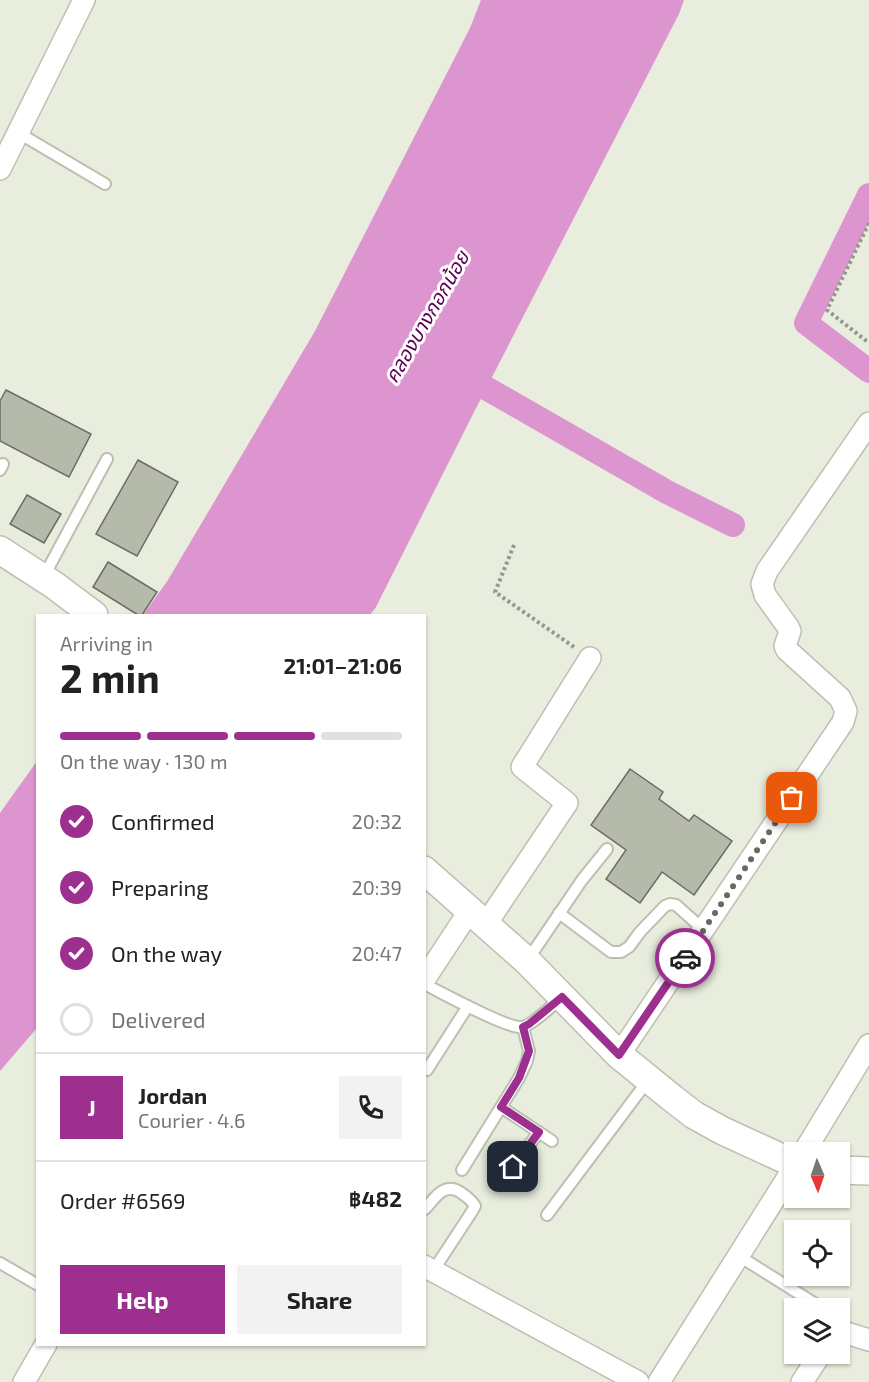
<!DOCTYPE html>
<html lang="en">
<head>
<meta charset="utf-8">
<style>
  body { margin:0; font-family:"Exo 2","Noto Sans Thai",sans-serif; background:#f2f2f2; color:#222; height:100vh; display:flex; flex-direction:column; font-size:22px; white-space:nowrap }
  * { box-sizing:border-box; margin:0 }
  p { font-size:20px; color:#767676 }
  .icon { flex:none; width:33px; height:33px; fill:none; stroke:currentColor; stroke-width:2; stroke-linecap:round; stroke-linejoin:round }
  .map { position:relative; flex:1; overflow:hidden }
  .side { position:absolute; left:36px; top:614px; width:390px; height:732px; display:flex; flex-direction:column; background:#fff; border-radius:0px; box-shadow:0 2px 4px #0004 }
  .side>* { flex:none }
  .needle { width:39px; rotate:178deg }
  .tools { position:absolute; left:784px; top:1142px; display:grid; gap:12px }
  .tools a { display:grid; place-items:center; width:66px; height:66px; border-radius:0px; background:#fff; box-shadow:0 2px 4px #0004; font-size:30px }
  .pin { position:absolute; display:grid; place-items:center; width:51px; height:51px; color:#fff; margin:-26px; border-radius:12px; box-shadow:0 3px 9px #0006 }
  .courier { position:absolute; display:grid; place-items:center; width:60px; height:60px; margin:-30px; border:4px solid #9d308f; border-radius:50%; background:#fff; color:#222; box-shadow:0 2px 8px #0007 }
  .summary em { font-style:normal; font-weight:700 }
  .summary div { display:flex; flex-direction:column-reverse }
  .summary { display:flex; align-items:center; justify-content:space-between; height:102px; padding:0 24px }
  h1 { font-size:39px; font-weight:700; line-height:45px }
  .bar { display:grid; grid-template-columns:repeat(4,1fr); gap:9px 6px; align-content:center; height:72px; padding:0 24px }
  .bar i { height:8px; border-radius:4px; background:#e0e0e0 }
  .bar .current { background:#9d308f }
  .bar p { grid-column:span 4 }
  .line { display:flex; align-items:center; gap:15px; padding:0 24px; border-top:2px solid #e0e0e0 }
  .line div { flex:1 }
  .round { display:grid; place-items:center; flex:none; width:63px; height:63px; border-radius:0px; background:#f2f2f2 }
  ol { padding:0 24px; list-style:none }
  li { display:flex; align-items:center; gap:18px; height:66px }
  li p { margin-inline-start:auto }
  li .icon { padding:6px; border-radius:50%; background:#9d308f; color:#fff; stroke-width:4 }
  li:last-child { color:#767676 }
  li i { width:33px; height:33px; border:3px solid #e0e0e0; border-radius:50% }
  .primary-button { display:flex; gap:12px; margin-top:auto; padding:12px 24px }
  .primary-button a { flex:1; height:69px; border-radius:0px; background:#9d308f; color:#fff; font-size:24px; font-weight:700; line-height:69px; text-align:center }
  .primary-button a+a { background:#f2f2f2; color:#222 }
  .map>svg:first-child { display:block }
  .water { fill:#dd95d0 }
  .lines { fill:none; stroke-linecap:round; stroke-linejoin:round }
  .canal { stroke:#dd95d0; stroke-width:24 }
  .building { fill:#b5baaa; stroke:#6a6e60; stroke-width:1.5 }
  .service-casing { stroke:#bcc0b1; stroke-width:14 }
  .minor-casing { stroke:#bcc0b1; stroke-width:24 }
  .tertiary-casing { stroke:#bcc0b1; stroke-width:30 }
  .path { stroke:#94988c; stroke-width:4; stroke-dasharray:3 3; stroke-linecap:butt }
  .service { stroke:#fff; stroke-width:10 }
  .minor { stroke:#fff; stroke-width:21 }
  .tertiary { stroke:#fff; stroke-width:27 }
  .done { stroke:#676a60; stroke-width:6; stroke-dasharray:0 10.8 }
  .route { stroke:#9d308f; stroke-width:8 }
  .labels { text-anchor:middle; stroke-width:6; stroke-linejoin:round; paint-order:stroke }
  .water-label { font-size:20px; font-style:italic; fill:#5b0252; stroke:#fff }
</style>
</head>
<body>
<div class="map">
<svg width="869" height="1382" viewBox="0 0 869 1382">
  <rect width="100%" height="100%" fill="#e8eddd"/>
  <path class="water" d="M481,0H684L679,14L472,416L376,607L370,615H143L168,580L315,331L470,28Z
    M37,761V1028L0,1071V813Z"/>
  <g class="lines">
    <path class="canal" d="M869,195L806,323L869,371
      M458,372L667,492L733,525"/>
  </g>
  <path class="building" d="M6,390L91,434L69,477L0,441V401Z
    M138,460L178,482L137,556L96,534Z
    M27,495L61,514L44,543L10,524Z
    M108,562L157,592L142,615H138L93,587Z
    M630,769L663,792L659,799L689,821L694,815L732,841L694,895L662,872L640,903L606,879L626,850L591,825Z"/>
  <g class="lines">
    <g class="service-casing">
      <path id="service" d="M17,132L105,184
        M0,470L3,464
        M43,578L107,459
        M559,913L611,952H621L629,947L640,932L665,906L670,904L676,905L704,930
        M527,961L582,880L607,849
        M424,984C441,992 507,1029 522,1027C531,1026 554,1004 562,997
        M427,1070L468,1006
        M501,1107L552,1141
        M462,1170L519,1078L527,1061L529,1051L523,1027
        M500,1184L539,1132
        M425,1209C435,1198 444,1182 460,1192C466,1196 471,1199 475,1206L471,1213L433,1271
        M547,1215L649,1079
        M739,1256L822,1308
        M0,1263L38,1285"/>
    </g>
    <g class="minor-casing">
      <path id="minor" d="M0,169L84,0
        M486,924L567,803L522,767L590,658
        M424,980L470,910
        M619,1055L843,722L846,711L840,698L787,650L785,646L790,631L788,627L765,595L762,584L767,571L869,423
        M804,1152L869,1045
        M424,1266L638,1382
        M840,1331L869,1340
        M24,1382L46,1344
        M659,1382L795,1166
        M802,1382L821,1353"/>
    </g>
    <g class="tertiary-casing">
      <path id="tertiary" d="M0,550L54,585L94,615
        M424,870L527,961L619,1055L672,1098L694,1115L723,1131L795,1164
        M840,1170L869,1171"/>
    </g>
    <path class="path" d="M869,223L827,310L869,343
      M514,545L495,592L574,647"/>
    <use href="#service" class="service"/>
    <use href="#minor" class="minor"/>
    <use href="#tertiary" class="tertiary"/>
  </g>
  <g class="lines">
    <path class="done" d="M685,958L792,798"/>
    <path class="route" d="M513,1167L539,1132L501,1107L519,1078L529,1051L523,1027L529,1024L562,997L619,1055L685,958"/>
  </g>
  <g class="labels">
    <g class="water-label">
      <text transform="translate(427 317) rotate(-60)" y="7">คลองบางกอกน้อย</text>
    </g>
  </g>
</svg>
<div class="tools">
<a><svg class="needle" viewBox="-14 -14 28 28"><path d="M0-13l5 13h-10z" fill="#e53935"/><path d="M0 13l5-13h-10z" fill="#767676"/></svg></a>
<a><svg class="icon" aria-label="locate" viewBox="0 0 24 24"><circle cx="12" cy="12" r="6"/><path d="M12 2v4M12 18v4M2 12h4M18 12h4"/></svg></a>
<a><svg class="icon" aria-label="layers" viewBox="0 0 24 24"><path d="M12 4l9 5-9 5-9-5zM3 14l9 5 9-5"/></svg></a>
</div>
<div class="pin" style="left:792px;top:798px;background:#ea580c"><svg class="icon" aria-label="bag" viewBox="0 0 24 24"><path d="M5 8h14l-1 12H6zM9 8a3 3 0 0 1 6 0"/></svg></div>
<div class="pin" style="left:513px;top:1167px;background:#1f2937"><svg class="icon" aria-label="home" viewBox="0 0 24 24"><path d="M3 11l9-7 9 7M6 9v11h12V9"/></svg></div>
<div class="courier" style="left:685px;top:958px"><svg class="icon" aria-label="car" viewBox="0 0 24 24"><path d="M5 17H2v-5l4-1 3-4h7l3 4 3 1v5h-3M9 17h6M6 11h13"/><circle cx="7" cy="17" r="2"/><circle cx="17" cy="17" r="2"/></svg></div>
<section class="side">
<div class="summary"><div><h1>2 min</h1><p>Arriving in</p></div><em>21:01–21:06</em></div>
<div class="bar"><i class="current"></i><i class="current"></i><i class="current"></i><i></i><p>On the way · 130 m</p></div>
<ol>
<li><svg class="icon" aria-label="check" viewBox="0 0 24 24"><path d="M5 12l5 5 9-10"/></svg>Confirmed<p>20:32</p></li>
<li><svg class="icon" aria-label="check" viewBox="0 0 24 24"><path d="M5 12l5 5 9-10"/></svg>Preparing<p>20:39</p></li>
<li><svg class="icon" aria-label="check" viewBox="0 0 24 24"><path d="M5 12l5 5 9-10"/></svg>On the way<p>20:47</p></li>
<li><i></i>Delivered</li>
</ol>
<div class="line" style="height:108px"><b class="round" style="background:#9d308f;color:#fff">J</b><div><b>Jordan</b><p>Courier · 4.6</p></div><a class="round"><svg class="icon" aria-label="phone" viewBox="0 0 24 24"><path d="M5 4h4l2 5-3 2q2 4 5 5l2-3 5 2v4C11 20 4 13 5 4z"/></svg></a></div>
<div class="line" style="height:78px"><div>Order #6569</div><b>฿482</b></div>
<div class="primary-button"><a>Help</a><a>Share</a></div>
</section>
</div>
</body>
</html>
